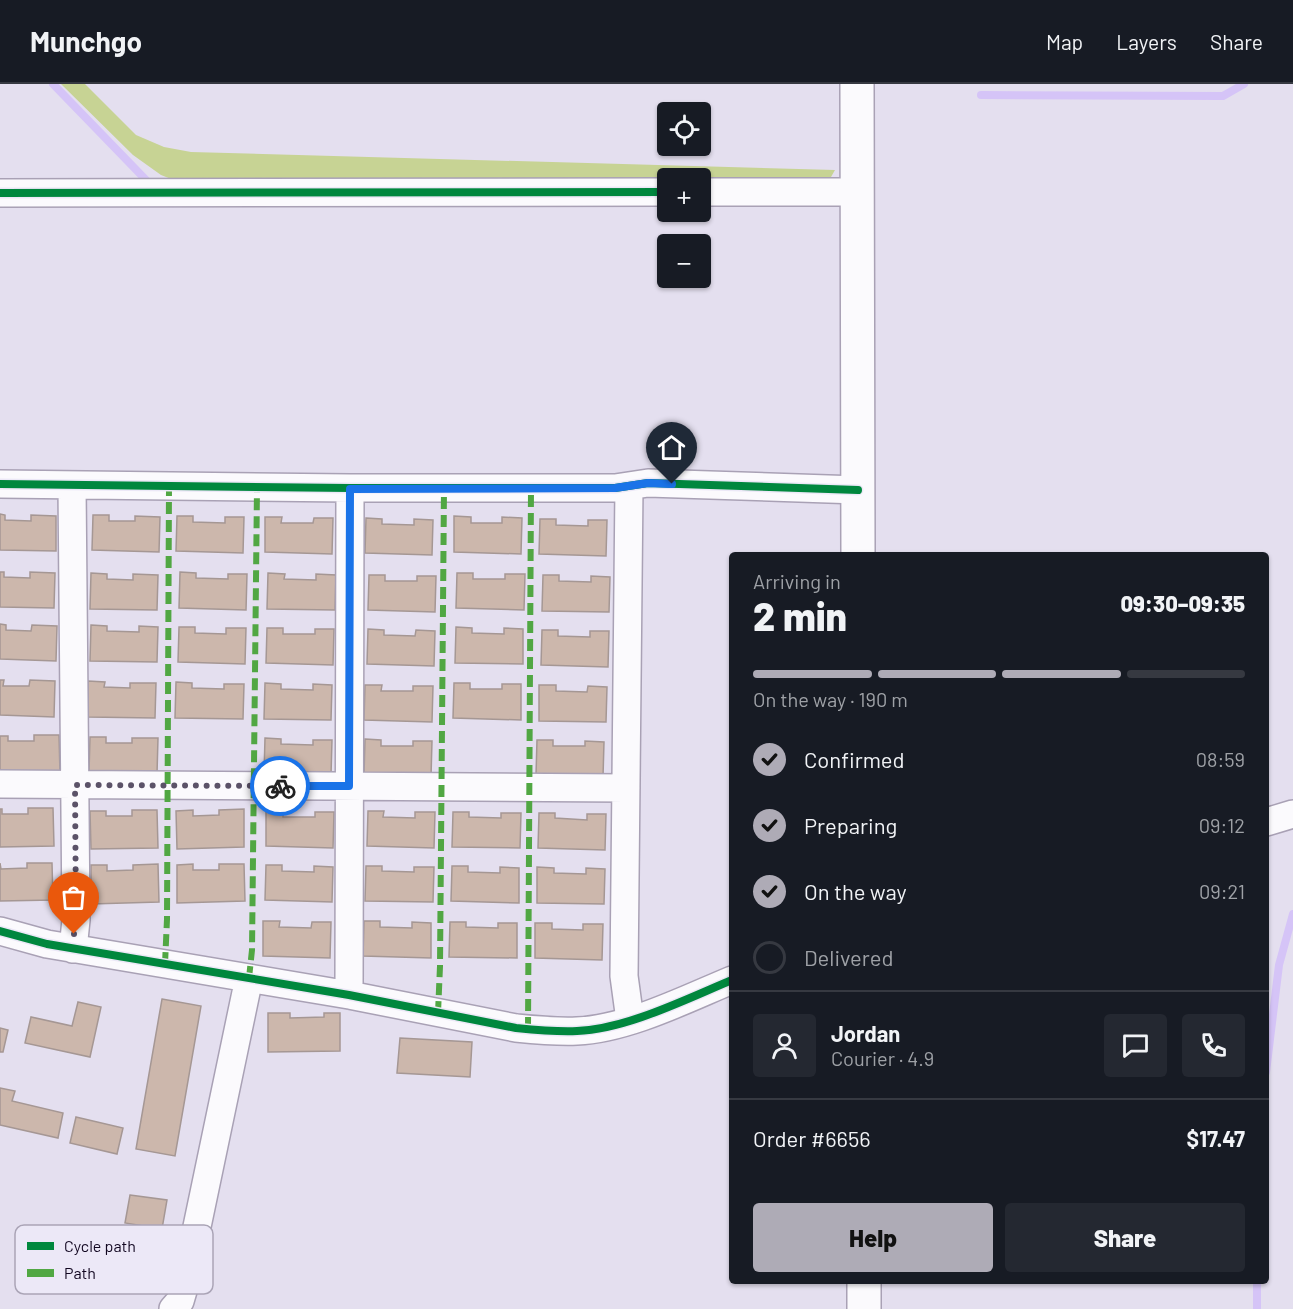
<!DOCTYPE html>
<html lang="en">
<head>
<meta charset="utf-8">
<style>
  body { margin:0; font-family:Barlow,sans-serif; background:#242831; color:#f1f3f6; height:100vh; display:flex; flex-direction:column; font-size:22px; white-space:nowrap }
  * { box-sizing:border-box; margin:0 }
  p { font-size:20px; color:#9ea1a6 }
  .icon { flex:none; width:33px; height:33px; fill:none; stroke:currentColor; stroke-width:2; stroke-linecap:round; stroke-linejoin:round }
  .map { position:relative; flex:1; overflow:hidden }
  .side { position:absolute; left:729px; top:468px; width:540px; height:732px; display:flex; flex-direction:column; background:#171b24; border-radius:6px; box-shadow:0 2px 4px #0004 }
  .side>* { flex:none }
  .fabs { position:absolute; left:657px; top:18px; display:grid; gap:12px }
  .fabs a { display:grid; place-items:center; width:54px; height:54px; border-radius:6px; background:#171b24; box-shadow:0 2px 4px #0004; font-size:30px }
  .pin { position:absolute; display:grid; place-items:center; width:51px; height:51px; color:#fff; margin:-62px -26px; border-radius:50% 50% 50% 0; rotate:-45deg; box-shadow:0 0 6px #0007 }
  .pin .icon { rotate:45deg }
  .courier { position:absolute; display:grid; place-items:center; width:60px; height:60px; margin:-30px; border:4px solid #1a73e8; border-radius:50%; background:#fff; color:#222; box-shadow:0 2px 8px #0007 }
  .summary em { font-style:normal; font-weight:800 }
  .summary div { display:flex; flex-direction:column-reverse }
  .summary { display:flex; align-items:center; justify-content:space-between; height:102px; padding:0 24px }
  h1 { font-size:39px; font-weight:800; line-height:45px }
  .bar { display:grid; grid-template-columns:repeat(4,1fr); gap:9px 6px; align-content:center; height:72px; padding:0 24px }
  .bar i { height:8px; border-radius:4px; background:#363941 }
  .bar .current { background:#aeabb6 }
  .bar p { grid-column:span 4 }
  .line { display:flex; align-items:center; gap:15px; padding:0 24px; border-top:2px solid #363941 }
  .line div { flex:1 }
  .round { display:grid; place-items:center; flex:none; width:63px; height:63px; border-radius:6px; background:#242831 }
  ol { padding:0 24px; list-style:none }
  li { display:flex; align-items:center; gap:18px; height:66px }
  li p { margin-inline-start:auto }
  li .icon { padding:6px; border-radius:50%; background:#aeabb6; color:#111; stroke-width:4 }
  li:last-child { color:#9ea1a6 }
  li i { width:33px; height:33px; border:3px solid #363941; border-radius:50% }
  .button { display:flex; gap:12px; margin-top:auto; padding:12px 24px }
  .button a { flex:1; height:69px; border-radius:6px; background:#aeabb6; color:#111; font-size:24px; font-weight:800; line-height:69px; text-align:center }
  .button a+a { background:#242831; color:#f1f3f6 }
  header { display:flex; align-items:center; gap:36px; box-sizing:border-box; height:84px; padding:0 30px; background:#171b24; border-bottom:2px solid #363941 }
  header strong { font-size:28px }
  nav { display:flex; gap:33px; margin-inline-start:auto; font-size:21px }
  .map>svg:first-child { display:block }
  .green { fill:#c7d394 }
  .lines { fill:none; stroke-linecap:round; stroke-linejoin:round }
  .stream { stroke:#d5c4f7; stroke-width:8 }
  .building { fill:#ccb7ac; stroke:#a59794; stroke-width:1.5 }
  .minor-casing { stroke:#a9a1b5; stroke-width:30 }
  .secondary-casing { stroke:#a9a1b5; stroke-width:36 }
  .minor { stroke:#fbfafd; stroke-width:27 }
  .secondary { stroke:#fbfafd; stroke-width:33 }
  .quiet { stroke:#51a743; stroke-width:6; stroke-dasharray:12 6; stroke-linecap:butt }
  .cycleway-casing { stroke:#ece8f7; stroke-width:11 }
  .cycleway { stroke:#00873e; stroke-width:8 }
  .done { stroke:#5b5268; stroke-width:6; stroke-dasharray:0 10.8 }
  .route { stroke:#1a73e8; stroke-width:8 }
  .key { fill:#ece8f7; stroke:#aaa4b6; stroke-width:1.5 }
  .key-label { font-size:16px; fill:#110620 }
</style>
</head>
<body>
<header>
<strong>Munchgo</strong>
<nav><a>Map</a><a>Layers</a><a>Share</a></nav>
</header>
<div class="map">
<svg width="1293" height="1225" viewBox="0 0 1293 1225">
  <rect width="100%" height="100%" fill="#e4dfef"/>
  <path class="green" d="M61,0H85L136,51L164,63L191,68L835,86L831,93L817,97L668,94L667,98L176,97L161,91L133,71Z"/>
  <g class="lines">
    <path class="stream" d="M53,0L147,97
      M981,11L1223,12L1244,0
      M1266,988L1279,881L1293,830
      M1257,1225V1197"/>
  </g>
  <path class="building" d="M0,430L5,431V436L31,437V431L56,432V467L0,466Z
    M93,431H109V437H135V432L160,433L159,468L92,466Z
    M177,432H193V438L225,439V433H244L243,469L176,467Z
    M454,432L471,433V439H502V433L522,434L521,470L454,468Z
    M265,433H282L281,439H313L314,434H333L332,470L265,468Z
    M366,434L382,435V440L414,441V435L433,436L432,471L365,469Z
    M540,435H556V441L588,442V436H607L606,472L539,470Z
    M0,488H4V493L30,494V488L55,489L54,524L0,523Z
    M180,488L196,489V494L228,495V490H247L246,526L179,524Z
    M91,489L107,490V495L133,496V490L158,491L157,526L90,525Z
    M268,489L285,490L284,495L316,496V490L336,491L335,526L267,525Z
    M457,489H473V495H505V490H525L524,526L456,524Z
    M369,491H385V497H417V492H436L435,528L368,526Z
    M543,491H559V497L591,498V492L610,493L609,528L542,527Z
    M0,540L6,541V546L31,547L32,541L57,542L56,577L0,575Z
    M91,541L107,542V547L139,548V542L158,543L157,578L90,577Z
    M179,543H195V549L226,550V544H246L245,580L178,578Z
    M456,543L472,544V549L504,550V544L523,545V580L455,579Z
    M267,544H283V550H315V545H334L333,581L266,579Z
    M368,545L384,546V551L415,552L416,546L435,547L434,582L367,580Z
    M542,546H558V552L590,553V547H609L608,583L541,581Z
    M0,596H4L3,602H29L30,596L55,597L54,633L0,631Z
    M88,597L105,598L104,603L130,604V599H156L155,634L88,633Z
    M176,598L192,599V604L224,605V600H244L243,635L175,634Z
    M265,599L281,600V605L313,606V600L332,601L331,636L264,635Z
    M454,599H470V605H502V600H521V636L453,634Z
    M365,601H382L381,607H413V602H433L432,638L364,636Z
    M539,601H556V607L587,608L588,602L607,603L606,638L539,637Z
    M34,651H59L60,689L0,690V652H8V657H34Z
    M90,653H106V659H132V654H158L157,690L89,688Z
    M265,654L281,655V660L313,661V656H332L331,691L264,690Z
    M365,655L381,656V662H413V657H432L431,693L364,691Z
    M537,656H553V662H585V657L604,658L603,693L536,691Z
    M28,724H53L54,762L0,763V725H2V730H28Z
    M244,725V763L177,765L176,727L193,726V732L219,731V726Z
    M132,726H157L158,764L91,765L90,727H106V732H132Z
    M266,727H283V733H315V728H334L333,764L266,762Z
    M368,727H384L383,733L415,734V728H435L434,764L367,762Z
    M453,728H469V733L501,734V729H521L520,764L452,763Z
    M539,729H555V734L587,736V730H606L605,766L538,764Z
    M0,779L1,785L27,784V779H52L53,816L0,817Z
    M158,780L159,818L91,820V781H107V787L133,786V781Z
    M193,780V786H219V780H244L245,817L177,819V781Z
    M266,781H282V787L314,788V782L333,783L332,818L265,816Z
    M366,782H382V787L414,788V783H434L433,818L365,817Z
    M452,782H468V788L500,789V783L519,784V819L451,817Z
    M537,783L554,784V789L586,790V784L605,785L604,820L537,819Z
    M263,837H280L279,843L311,844L312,838H331L330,874L263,872Z
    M364,837H380V843L412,844V838L431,839V874L363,872Z
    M450,838H466V843L498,844V839H517V874L449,873Z
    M535,839H552V845L583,846V840H603L602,876L535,874Z
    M162,915L201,922L175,1072L136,1065Z
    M78,918L101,923L90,973L25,959L31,933L72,942Z
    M268,929H290V934L324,933V929H340V967L268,968Z
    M0,944L8,946L3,968H0Z
    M400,954L472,958L470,993L397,989Z
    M0,1004L15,1007L12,1017L63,1029L58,1054L0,1041Z
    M76,1033L123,1044L117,1070L70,1059Z
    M130,1111L167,1116L162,1145L125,1139Z"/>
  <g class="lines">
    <g class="minor-casing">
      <path id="minor" d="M700,108H857
        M0,109L668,108
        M0,400L350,404H615L648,399L858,406
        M72,401L76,836L73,865
        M629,402L624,892L630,936
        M0,700L626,704
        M1266,738L1293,730
        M0,847L47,860L349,911L516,944C536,946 557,948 577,947C627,945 686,915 732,896
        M349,911L350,404
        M173,1225L180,1217L185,1200L249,894"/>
    </g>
    <g class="secondary-casing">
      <path id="secondary" d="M857,0L858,471
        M864,1225V1197"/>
    </g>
    <use href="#minor" class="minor"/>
    <use href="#secondary" class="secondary"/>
    <path class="quiet" d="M165,880L167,835L169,402
      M249,894L252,866L257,403
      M438,929L440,882L444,404
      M528,945L531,404"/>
    <g class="cycleway-casing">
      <path id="cycleway" d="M0,109L668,108
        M0,400L350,404H615L648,399L858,406
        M0,847L47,860L349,911L516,944C536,946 557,948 577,947C627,945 686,915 732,896"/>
    </g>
    <use href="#cycleway" class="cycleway"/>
  </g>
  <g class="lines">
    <path class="done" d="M74,850L76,836L75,701L280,702"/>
    <path class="route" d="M280,702H349L350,405L615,404L648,399L672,400"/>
  </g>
  <rect x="15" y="1141" width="198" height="69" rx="9" class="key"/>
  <rect x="27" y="1158" width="27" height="8" fill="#00873e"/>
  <rect x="27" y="1185" width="27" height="8" fill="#51a743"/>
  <g class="key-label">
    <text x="64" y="1168">Cycle path</text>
    <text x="64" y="1195">Path</text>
  </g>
</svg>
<div class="fabs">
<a><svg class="icon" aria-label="locate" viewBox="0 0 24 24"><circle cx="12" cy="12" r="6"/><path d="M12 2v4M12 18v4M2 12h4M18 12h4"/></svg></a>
<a>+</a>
<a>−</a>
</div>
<div class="pin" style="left:74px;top:850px;background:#ea580c"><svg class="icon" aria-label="bag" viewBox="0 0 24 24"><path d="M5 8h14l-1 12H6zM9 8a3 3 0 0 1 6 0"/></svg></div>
<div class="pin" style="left:672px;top:400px;background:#1f2937"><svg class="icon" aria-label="home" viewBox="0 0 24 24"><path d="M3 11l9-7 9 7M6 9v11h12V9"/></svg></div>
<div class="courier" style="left:280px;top:702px"><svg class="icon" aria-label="bike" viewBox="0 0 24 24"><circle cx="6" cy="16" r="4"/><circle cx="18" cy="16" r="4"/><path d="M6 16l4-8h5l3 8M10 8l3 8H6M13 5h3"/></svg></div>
<section class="side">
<div class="summary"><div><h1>2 min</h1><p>Arriving in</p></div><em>09:30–09:35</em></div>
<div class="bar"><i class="current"></i><i class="current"></i><i class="current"></i><i></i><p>On the way · 190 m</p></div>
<ol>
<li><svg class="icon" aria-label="check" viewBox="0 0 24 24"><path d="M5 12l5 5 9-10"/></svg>Confirmed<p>08:59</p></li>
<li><svg class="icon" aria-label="check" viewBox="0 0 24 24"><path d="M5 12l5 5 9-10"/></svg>Preparing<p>09:12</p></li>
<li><svg class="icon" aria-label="check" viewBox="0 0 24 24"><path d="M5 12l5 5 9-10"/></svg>On the way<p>09:21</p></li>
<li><i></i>Delivered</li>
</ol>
<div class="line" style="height:108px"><a class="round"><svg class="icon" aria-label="person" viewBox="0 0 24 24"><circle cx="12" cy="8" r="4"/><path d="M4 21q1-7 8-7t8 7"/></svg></a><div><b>Jordan</b><p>Courier · 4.9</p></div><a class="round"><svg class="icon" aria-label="chat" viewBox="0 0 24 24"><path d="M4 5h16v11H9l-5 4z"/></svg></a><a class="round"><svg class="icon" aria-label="phone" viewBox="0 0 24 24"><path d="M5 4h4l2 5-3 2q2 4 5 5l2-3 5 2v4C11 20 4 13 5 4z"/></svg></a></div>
<div class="line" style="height:78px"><div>Order #6656</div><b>$17.47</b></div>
<div class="button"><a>Help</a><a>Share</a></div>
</section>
</div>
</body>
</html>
